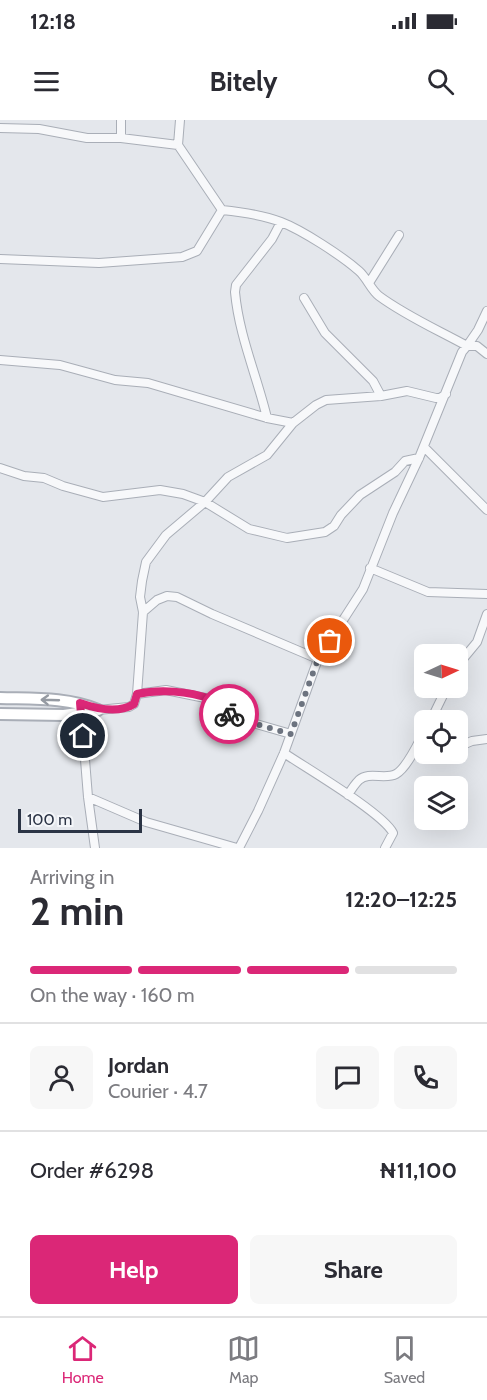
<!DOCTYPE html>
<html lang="en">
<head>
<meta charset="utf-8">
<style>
  body { margin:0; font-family:Cabin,sans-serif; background:#f7f7f7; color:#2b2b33; height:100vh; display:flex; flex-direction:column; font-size:22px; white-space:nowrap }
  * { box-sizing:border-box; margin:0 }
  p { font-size:20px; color:#7c7c81 }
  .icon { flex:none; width:33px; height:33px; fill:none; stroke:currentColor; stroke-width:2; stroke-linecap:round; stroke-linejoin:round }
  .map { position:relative; height:728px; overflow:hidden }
  .details { display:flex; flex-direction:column; background:#fff; flex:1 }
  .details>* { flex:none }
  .needle { width:39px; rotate:86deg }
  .buttons { position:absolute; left:414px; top:524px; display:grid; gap:12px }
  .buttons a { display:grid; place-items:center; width:54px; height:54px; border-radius:9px; background:#fff; box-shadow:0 6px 24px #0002; font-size:30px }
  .scale { position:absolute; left:18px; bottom:15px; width:124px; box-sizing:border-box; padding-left:6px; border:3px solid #2b3445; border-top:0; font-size:16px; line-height:21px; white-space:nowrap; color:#2b3445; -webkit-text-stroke:4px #f4f6f9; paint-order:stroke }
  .pin { position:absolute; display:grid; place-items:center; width:51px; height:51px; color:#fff; margin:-26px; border:3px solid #fff; border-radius:50%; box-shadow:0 2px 6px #0007 }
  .courier { position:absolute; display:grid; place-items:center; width:60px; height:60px; margin:-30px; border:4px solid #db2777; border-radius:50%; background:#fff; color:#222; box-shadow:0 2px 8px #0007 }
  .head em { font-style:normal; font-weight:700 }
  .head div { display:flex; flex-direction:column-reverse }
  .head { display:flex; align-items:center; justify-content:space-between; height:102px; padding:0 30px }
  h1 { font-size:39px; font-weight:700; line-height:45px }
  .bar { display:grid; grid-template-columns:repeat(4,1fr); gap:9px 6px; align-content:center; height:72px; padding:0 30px }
  .bar i { height:8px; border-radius:4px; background:#e1e1e2 }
  .bar .selected { background:#db2777 }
  .bar p { grid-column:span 4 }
  .line { display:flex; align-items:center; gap:15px; padding:0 30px; border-top:2px solid #e1e1e2 }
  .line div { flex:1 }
  .round { display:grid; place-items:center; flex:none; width:63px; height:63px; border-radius:9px; background:#f7f7f7 }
  .primary-button { display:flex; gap:12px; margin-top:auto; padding:12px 30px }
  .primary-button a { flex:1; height:69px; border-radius:9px; background:#db2777; color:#fff; font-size:24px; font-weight:700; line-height:69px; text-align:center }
  .primary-button a+a { background:#f7f7f7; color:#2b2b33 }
  .status { display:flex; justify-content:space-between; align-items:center; height:42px; padding:0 30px; background:#fff; direction:ltr }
  .status svg { height:16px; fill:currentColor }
  header { display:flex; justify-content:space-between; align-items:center; height:78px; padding:0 30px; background:#fff; font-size:27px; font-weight:700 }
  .menu { display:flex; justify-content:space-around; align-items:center; height:84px; border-top:2px solid #e1e1e2; background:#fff; font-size:16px; color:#7c7c81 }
  .menu a { display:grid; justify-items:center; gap:3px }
  .menu .selected { color:#db2777 }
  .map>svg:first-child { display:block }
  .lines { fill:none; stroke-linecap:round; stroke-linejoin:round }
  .street-casing { stroke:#a9aeb7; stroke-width:10 }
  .secondary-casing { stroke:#a9aeb7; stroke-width:14 }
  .street { stroke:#f7f8fa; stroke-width:8 }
  .secondary { stroke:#fff; stroke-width:10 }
  .oneway { stroke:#959aa2 }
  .done { stroke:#6c737f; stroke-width:6; stroke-dasharray:0 10.8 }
  .route { stroke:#db2777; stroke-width:8 }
</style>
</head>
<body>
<div class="status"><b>12:18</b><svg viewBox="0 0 49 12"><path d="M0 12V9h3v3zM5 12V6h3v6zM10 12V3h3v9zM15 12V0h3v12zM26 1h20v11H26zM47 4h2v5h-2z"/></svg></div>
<header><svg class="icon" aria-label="menu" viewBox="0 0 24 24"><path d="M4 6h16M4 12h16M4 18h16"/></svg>Bitely<svg class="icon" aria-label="search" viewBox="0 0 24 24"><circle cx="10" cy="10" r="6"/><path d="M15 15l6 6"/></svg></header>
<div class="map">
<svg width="487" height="728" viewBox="0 0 487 728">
  <rect width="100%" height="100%" fill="#e4e7ec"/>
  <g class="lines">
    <g class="street-casing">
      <path id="street" d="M180,0L178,25L222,90
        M0,8L39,9L87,18H121L178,25
        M121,18V0
        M222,90C242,92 263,95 281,102C302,110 342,136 359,151C367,158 371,170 379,176C406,196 438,210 467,226L478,210L487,191
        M0,139L99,143L182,137L197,131L222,90
        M369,163L399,115
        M304,178L325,213L373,261L381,276
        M0,240L60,245L115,260L148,263L267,298L293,303
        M267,298C257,256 239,216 235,172L236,165L272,119L281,102
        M424,327L487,390
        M0,348L24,356L44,358L63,366L103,377L160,370L183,374L205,382L249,409L287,418L325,412L334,406L341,395L360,375L395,352L405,341L419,338
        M370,448L428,472L487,474
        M143,492L157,480L167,476L177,477L212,494L318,539
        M458,545L477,522L487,494
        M137,574L166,570L210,579L232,597L291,614
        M81,590L88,677L95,728
        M98,590L129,587L134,584L137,574L143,492L140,477L142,461L146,442L166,415L205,382L228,357L267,335L293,303L316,285L326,280L381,276L407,271L436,278H440L446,274
        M431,600L447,567
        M458,627L472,621L487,619
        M284,633C306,648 383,693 393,713L385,728
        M348,675C351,670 355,664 359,660C369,651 385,660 396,654C407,648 418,623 424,612
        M88,677L146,702L237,728
        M239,728L258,691L284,633L318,539L363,469L393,393L419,338L462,232L467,226H477L487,234"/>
    </g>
    <g class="secondary-casing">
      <path id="secondary" d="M0,578C33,579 67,577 98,590
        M0,594L64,595L98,590"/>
    </g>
    <use href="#street" class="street"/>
    <use href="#secondary" class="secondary"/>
  </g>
  <defs><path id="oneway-shaft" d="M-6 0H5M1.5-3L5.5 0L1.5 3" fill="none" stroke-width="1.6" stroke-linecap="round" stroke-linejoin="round" transform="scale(1.5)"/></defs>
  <use class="oneway" href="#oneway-shaft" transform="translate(50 580) rotate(-178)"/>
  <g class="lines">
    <path class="done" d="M229,594L249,602L291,614L318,539L330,521"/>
    <path class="route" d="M83,616L80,583C97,589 118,594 134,584L137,574C159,569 189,571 210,579C217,582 222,590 229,594"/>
  </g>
</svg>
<div class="buttons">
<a><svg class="needle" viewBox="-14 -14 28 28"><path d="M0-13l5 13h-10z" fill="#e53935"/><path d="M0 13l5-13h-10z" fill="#7c7c81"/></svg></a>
<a><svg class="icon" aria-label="locate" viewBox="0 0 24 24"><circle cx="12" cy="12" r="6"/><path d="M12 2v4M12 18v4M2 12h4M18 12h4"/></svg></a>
<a><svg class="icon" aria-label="layers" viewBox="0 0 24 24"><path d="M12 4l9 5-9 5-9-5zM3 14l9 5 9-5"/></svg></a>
</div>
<div class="scale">100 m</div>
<div class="pin" style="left:330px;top:521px;background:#ea580c"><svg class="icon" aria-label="bag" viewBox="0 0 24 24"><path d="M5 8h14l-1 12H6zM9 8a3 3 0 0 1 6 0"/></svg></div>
<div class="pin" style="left:83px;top:616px;background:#1f2937"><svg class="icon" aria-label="home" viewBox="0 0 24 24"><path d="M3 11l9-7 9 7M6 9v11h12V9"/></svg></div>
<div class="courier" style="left:229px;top:594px"><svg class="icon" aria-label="bike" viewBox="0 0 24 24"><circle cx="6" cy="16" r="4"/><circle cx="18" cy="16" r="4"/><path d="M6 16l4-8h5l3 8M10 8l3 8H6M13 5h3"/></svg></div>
</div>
<section class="details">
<div class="head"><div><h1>2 min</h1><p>Arriving in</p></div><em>12:20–12:25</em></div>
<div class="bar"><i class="selected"></i><i class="selected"></i><i class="selected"></i><i></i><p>On the way · 160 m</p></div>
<div class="line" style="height:108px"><a class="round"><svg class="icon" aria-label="person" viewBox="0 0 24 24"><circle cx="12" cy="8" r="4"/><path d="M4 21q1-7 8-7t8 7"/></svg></a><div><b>Jordan</b><p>Courier · 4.7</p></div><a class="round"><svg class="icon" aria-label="chat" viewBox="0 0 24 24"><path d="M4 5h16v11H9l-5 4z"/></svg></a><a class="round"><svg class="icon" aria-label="phone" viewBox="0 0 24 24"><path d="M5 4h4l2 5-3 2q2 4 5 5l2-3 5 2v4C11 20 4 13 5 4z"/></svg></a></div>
<div class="line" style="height:78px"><div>Order #6298</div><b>₦11,100</b></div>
<div class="primary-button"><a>Help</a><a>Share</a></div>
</section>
<nav class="menu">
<a class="selected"><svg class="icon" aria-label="home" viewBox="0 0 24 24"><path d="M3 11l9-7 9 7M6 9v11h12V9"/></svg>Home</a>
<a><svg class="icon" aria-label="map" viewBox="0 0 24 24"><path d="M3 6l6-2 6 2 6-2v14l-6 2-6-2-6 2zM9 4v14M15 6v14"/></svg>Map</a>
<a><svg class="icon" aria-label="saved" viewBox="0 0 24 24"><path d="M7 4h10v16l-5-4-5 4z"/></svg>Saved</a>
</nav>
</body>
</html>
